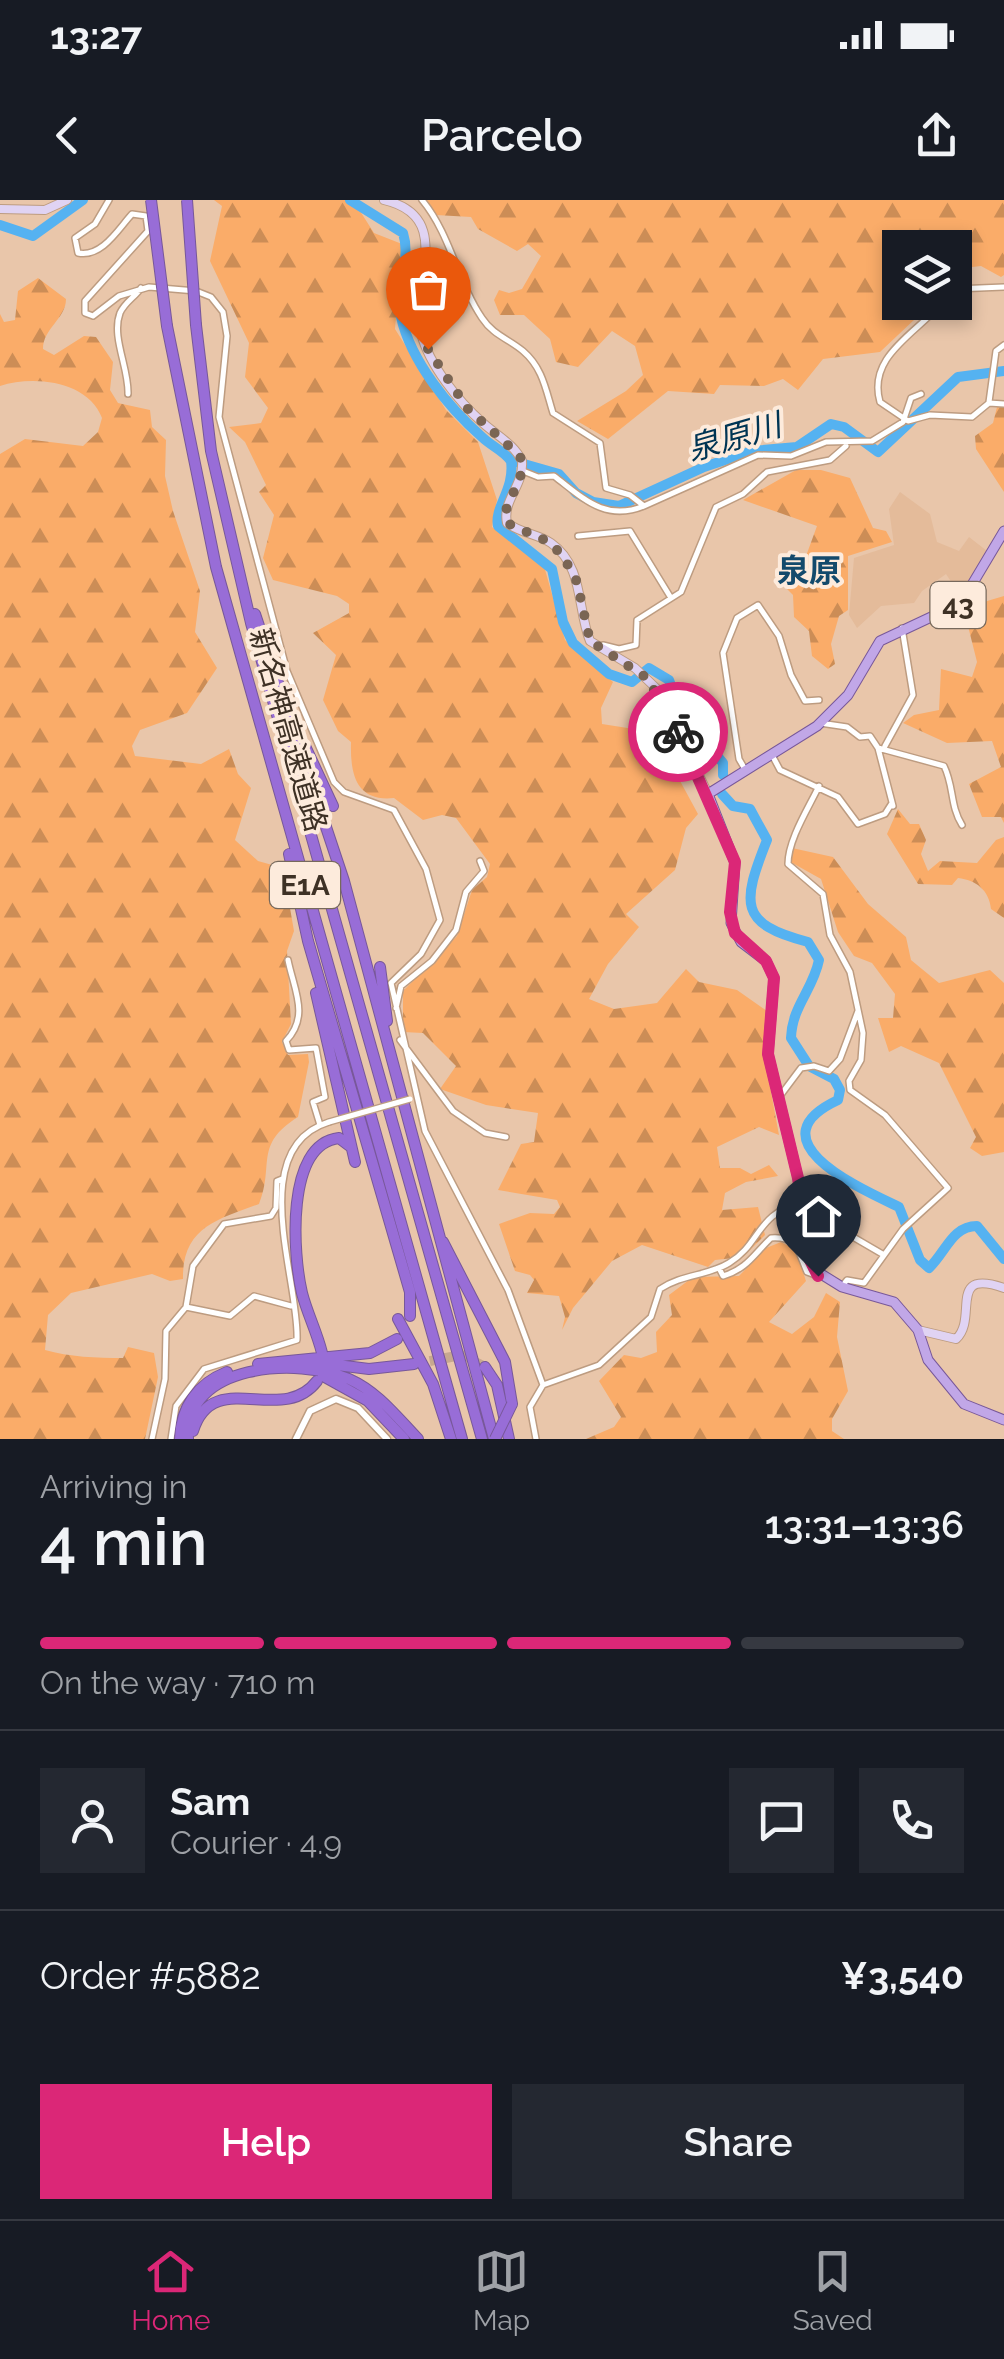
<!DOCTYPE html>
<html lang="en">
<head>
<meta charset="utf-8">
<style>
  body { margin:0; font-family:Raleway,"Noto Sans JP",sans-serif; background:#242831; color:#f1f3f6; height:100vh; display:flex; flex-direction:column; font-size:38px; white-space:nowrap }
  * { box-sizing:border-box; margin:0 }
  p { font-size:32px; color:#9ea1a6 }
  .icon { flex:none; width:55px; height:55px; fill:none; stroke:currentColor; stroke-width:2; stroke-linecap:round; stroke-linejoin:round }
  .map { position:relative; height:1239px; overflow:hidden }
  .side { display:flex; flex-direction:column; background:#171b24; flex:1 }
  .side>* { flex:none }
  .fabs { position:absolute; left:882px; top:30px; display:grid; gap:20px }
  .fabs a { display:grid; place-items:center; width:90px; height:90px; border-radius:0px; background:#171b24; box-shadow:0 5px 15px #0003; font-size:50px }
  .pin { position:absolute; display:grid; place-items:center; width:85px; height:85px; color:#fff; margin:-102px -42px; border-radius:50% 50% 50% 0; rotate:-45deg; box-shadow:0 0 10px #0007 }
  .pin .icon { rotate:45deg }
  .courier { position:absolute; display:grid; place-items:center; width:100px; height:100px; margin:-50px; border:8px solid #db2777; border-radius:50%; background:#fff; color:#222; box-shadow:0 2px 12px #0007 }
  .overview em { font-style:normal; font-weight:600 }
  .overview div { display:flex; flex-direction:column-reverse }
  .overview { display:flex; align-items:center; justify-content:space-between; height:170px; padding:0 40px }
  h1 { font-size:65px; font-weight:600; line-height:75px }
  .bar { display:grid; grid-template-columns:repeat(4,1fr); gap:15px 10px; align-content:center; height:120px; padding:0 40px }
  .bar i { height:12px; border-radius:8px; background:#363941 }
  .bar .on { background:#db2777 }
  .bar p { grid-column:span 4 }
  .line { display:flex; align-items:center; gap:25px; padding:0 40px; border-top:2px solid #363941 }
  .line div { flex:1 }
  .round { display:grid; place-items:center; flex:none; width:105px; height:105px; border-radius:0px; background:#242831 }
  .button { display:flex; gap:20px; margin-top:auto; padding:20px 40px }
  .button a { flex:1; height:115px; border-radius:0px; background:#db2777; color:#fff; font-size:40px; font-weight:600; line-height:115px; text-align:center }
  .button a+a { background:#242831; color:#f1f3f6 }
  .status { display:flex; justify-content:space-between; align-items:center; height:70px; padding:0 50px; background:#171b24; direction:ltr }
  .status svg { height:28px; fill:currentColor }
  header { display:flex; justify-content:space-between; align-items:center; height:130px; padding:0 40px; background:#171b24; font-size:45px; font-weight:600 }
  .dock { display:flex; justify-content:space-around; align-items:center; height:140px; border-top:2px solid #363941; background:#171b24; font-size:28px; color:#9ea1a6 }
  .dock a { display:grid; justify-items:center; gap:5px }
  .dock .on { color:#db2777 }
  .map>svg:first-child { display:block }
  .built { fill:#e4bb9a }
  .forest { fill:url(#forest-firs) }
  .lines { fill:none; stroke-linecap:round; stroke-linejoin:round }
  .river { stroke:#55b2f1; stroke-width:10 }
  .motorway-tunnel { stroke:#c7a88f; stroke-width:10; stroke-dasharray:10 5; stroke-linecap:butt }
  .minor-casing { stroke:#bd9c81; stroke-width:8 }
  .tertiary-casing { stroke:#bd9c81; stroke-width:9 }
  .secondary-casing { stroke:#bd9c81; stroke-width:10 }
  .primary-casing { stroke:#785899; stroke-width:11 }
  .motorway-casing { stroke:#785899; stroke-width:12 }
  .minor { stroke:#fff; stroke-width:5 }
  .tertiary { stroke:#fff; stroke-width:6 }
  .secondary { stroke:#e0d3f3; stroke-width:8 }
  .primary { stroke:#c1a7e7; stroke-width:9 }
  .motorway { stroke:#986dd7; stroke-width:10 }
  .minor-bridge-casing { stroke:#bd9c81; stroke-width:8; stroke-linecap:butt }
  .motorway-bridge-casing { stroke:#785899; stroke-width:12; stroke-linecap:butt }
  .minor-bridge { stroke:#fff; stroke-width:5 }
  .motorway-bridge { stroke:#986dd7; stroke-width:10 }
  .done { stroke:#7a6554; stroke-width:10; stroke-dasharray:0 18 }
  .route { stroke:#db2777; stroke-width:12 }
  .labels { text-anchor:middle; stroke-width:8; stroke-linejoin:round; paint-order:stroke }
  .shield { fill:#fdebdc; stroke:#77695c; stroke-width:2.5 }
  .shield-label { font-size:28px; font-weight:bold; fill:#3e3125 }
  .street-label { font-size:30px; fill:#3e3125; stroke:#fdebdc }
  .water-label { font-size:32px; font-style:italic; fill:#003554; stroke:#fdebdc }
  .neighbourhood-label { font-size:32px; font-weight:bold; fill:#134a6c; stroke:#fdebdc }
</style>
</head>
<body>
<div class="status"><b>13:27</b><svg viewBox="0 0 49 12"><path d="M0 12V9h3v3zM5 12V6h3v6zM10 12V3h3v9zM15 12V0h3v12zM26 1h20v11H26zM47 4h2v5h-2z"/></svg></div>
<header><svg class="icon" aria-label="back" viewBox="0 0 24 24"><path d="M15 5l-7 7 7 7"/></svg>Parcelo<svg class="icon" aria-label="share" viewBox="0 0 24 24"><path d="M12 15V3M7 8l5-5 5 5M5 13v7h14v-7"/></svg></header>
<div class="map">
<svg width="1004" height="1239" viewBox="0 0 1004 1239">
  <defs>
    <pattern id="forest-firs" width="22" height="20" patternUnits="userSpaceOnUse" patternTransform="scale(2.5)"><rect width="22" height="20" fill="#faac69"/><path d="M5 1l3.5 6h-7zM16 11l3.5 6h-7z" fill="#cc8d56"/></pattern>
  </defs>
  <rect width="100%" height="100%" fill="#e9c6aa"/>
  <path class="built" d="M900,292L930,314L937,342L959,351L969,337L987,351L962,398L946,374L922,391L914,403L881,406L857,428L849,415L854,358L894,345L889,309Z"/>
  <path class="forest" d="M214,0H353L374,33L402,44L395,129L446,210L478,242L497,300L492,327L544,366L565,440L613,482L601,508L602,524L653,532L666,553L656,576L679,579L698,614L686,628L675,670L626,714L639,727L608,764L589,799L614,809L657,803L686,769L699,782L737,790L767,811L764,854L779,935L759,927L717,947L720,968H740L751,974L769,965L778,976L746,982L725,993L722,1010L758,1007L765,1035L743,1057L715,1060L708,1067L642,1045L612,1061L573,1108L562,1130L565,1117L559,1096L527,1093L534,1080L530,1075L515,1071L499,1024L530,1013L554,1014L560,1007L557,1000L498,990L521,944L534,942L538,913L486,905L440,889L456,866L423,833L403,832V791L457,736L472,690L487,677L490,664L456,618L442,615L423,620L394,598C356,602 350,574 351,542L338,531L323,500L336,455L313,433L349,413V404L337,396L273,380L263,358L274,315L259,292L266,285L245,242L229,227L261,223L268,208L245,177L249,143L210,61L222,6Z
    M422,0H1004V75L1001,77L981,66L955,69V48H900V102L932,103L880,152L823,159L798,190L783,179L764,186L720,185L714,194L668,191L608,239L577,221L626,191L643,175L635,146L612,131L578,167L556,162L550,139L524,115H500L494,100L499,90L509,93L522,89L541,56L528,44L517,51L478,29L471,17L436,15Z
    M38,78L66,99C66,119 43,128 43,149L54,155L84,136L96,137L113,162L110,190L118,203L150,210L152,227L166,240L165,276L173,311L200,391L195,432L217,468L187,513L140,530L132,546L135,556L201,564L229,549L238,574L251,588L235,640L258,661L283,668L294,731L287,751L291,824L282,842L288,855L308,854L309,862L298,917C253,945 275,965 259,1004C219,1019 182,1027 183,1079L170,1081L152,1074L71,1093L48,1115L45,1150C69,1157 97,1158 123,1158L128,1147L154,1153L158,1177L145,1239H0V254L25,239L83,246L98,232L102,218C88,181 34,175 0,186V114L4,122L15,120L18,91Z
    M1004,206V292L976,249L975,236L993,223L997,207Z
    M796,270H821L850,278L873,328L886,331L892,342L848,356V410L839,416L831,444L835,464L828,469L812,456L809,431L794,417L793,395L785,387L802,367L817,326L743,300Z
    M1004,396V623L1001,617H982L969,584L1001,567L992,541L947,543L903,523L914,515L939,510L941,469L972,477L977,462L967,422L987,401Z
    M898,609L910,624H919L926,640L921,654L928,671L940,661L977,663L996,640L1004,637V718L991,709C989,690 976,680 958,678L952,685L918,684L887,634Z
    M792,648L833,657L868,704L906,737L911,760L939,783L990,770L1004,783V952L982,956L970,948L976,937L939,863L901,846L889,852L878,818H893L895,794L872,763L854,756L838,732L821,679L787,660Z
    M781,1042L796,1050L806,1081L769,1122L792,1134L814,1117L826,1093L840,1102L837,1137L848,1191L832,1219V1231L844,1239H586L614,1227L621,1217L599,1181L624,1155L641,1158L657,1152L656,1132L672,1115L669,1095L693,1077L739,1076L766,1048Z"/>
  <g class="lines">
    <path class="river" d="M350,0L403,33C412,61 394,88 401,117C411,161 448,207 482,237C491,246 503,250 511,261C515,290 494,307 498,326L552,369L563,422L573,443L609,474L632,482L649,468L669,480L680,511L723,563V575
      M0,25L33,36L83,0
      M517,262L559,274L576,293L593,302L619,306L704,267L752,251L797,247L831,224L844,227L878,252L958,177L1004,171
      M722,594L733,606L750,609L767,640C742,703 738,724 808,742L819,760C813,790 792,806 791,838L809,866L834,879L840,890L838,900C750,941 864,990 899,1007L920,1060L929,1068C946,1052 952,1026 977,1026L1004,1059"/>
    <path class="motorway-tunnel" d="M415,1164L461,1155L485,1167"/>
    <g class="minor-casing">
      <path id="minor" d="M109,0L95,24L75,38L78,53C102,58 119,28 132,14L146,16L148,31L85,101V113L93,116L119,96L149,87L196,91L211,97L223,112L227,136L219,217L287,471L334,582L344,592L394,610L426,669L440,720L421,754L391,783L425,931L508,1090L543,1185
        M422,0C451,35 457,81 482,118C493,135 509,139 523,151C543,168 546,191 553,213L600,243L606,288L630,295L644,306L758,255L791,256L826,242L872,241L903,222L911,198L921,194
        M955,89L1004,87
        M943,102C916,134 867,156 880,202L908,221L930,215L972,217L989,203L1004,204
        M128,194C129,168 111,137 120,113C125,102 135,97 141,88
        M989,202L996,151L1004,145
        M523,271L538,277L554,276C583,298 605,322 644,306
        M578,336L630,331L671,398
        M603,445L619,449L636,445L637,420L681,392L716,307L743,294L767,272L830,260L846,246
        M820,523L847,527L860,537L870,536L878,548L944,566C954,586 950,606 962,625
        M885,546L913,495L902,428
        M878,548L893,606
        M772,555L780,570L838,597L858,624L885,614L892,603
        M746,571L739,559L723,453L737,418L758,405L779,436L791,475L805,501L819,500
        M819,586C808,609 788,640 788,664L823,694L830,735L850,772L863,833L861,860L849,881L850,890L885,915L948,988L903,1029L864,1083L847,1080L843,1085
        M288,760C294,790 310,816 286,841L289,850L316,848L325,897L313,902L320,925
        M396,808L401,786L432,761L456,730L466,692L484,671L480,661
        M400,840L453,911L485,933L506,937
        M780,896L801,868L814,866L829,871L840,859L858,811
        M805,1009L884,1055
        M719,1068L723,1076C747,1069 754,1054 771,1038C798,1036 798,1052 807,1072L818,1076
        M186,1107L230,1116L254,1096L291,1106
        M152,1239L165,1179L166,1131L186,1107L193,1066L224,1024L271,1016L276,1008L277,981L282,979
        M171,1239L176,1206L204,1169L297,1140C300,1082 244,948 329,922
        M536,1239L530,1207L543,1185L599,1165L651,1117L660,1089C682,1074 708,1076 729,1063C761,1044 756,1013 802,1003"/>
    </g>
    <g class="tertiary-casing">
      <path id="tertiary" d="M296,1239L310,1211L336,1199L358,1208L387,1239"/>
    </g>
    <g class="secondary-casing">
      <path id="secondary" d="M384,0C457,17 409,86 421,133C429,165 459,202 483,223C496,235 514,244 522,261C524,286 502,300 507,323C520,333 538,334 551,343C584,366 577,409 590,441L635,468L658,490L708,594
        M0,9L45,10L67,0
        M918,1130L956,1139C979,1118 946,1068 1004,1088"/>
    </g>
    <g class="primary-casing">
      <path id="primary" d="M1004,331L961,403L880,441L848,495L817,526L708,594L735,663L731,723L741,742L766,761L774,778L768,854L798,978L813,1069L842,1087L894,1102L918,1130L928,1160L964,1204L1004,1220"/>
    </g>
    <g class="motorway-casing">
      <path id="motorway" d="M196,125L211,251L251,423L482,1239
        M167,126L216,367L462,1239
        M255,414L344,681L494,1239
        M305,546L333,606
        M289,654L308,741L410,1092V1116
        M380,767L387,821
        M316,793L355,962
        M443,1042L505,1162L512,1204
        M398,1119L433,1184L451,1239
        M322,1153C317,1132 307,1113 302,1093C293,1055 285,944 339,938L351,947
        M313,1162L369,1169L414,1164
        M258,1164L370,1153L397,1139
        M485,1167L497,1185L509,1239
        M323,1176L368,1201L404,1239
        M193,1231C213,1166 282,1227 317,1181
        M180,1239C181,1207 197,1184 227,1172
        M188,1239C184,1163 298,1157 349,1179C378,1192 396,1216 418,1239"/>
    </g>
    <use href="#minor" class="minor"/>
    <use href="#tertiary" class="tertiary"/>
    <use href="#secondary" class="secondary"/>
    <use href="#primary" class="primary"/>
    <use href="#motorway" class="motorway"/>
    <g class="minor-bridge-casing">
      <path id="minor-bridge" d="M329,922L410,899"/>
    </g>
    <g class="motorway-bridge-casing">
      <path id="motorway-bridge" d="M151,0L167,126
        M187,0L196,125
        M495,1239L512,1204"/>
    </g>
    <use href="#minor-bridge" class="minor-bridge"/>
    <use href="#motorway-bridge" class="motorway-bridge"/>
  </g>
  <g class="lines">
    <path class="done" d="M428,149L468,209L520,256C528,288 500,297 507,323L549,342L563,356L577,382L590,441L647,478L678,532"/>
    <path class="route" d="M678,532L735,662L730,712L735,733L766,761L774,778L768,854L798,978L810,1060L818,1076"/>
  </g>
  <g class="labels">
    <g class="shield">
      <rect x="930.5" y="382" width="55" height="46" rx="8"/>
      <rect x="270" y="662" width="70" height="46" rx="8"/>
    </g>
    <g class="shield-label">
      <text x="958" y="415">43</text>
      <text x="305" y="695">E1A</text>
    </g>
    <g class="street-label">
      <text transform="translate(288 530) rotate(74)" y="10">新名神高速道路</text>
    </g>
    <g class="water-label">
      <text transform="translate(734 237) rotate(-16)" y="11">泉原川</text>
    </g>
    <g class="neighbourhood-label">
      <text x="809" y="382">泉原</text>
    </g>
  </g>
</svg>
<div class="fabs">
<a><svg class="icon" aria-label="layers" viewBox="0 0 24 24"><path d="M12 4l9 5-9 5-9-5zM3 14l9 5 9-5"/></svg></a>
</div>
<div class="pin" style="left:428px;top:149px;background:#ea580c"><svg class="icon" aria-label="bag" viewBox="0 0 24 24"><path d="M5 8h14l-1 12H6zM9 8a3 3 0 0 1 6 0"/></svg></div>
<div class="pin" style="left:818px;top:1076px;background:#1f2937"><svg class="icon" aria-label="home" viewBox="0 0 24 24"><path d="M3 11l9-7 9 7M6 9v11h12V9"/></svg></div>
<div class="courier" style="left:678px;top:532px"><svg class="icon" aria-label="bike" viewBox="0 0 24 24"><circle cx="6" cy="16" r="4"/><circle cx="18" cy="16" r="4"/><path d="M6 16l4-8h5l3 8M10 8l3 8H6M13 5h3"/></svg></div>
</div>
<section class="side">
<div class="overview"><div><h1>4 min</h1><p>Arriving in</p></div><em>13:31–13:36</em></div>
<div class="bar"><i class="on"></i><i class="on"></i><i class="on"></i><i></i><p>On the way · 710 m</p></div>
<div class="line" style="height:180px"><a class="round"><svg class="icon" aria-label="person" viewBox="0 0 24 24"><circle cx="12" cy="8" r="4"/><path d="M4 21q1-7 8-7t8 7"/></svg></a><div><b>Sam</b><p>Courier · 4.9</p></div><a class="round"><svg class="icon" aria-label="chat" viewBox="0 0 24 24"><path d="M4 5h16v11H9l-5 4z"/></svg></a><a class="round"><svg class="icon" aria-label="phone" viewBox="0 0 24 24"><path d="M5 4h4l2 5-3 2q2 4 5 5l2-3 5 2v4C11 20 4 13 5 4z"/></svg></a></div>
<div class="line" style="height:130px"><div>Order #5882</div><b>¥3,540</b></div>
<div class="button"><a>Help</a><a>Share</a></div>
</section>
<nav class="dock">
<a class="on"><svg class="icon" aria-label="home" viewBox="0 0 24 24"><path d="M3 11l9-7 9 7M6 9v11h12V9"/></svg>Home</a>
<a><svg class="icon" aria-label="map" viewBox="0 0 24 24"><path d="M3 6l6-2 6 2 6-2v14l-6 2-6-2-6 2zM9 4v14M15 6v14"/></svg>Map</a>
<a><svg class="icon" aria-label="saved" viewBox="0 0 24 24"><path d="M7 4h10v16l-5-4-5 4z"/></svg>Saved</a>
</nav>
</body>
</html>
